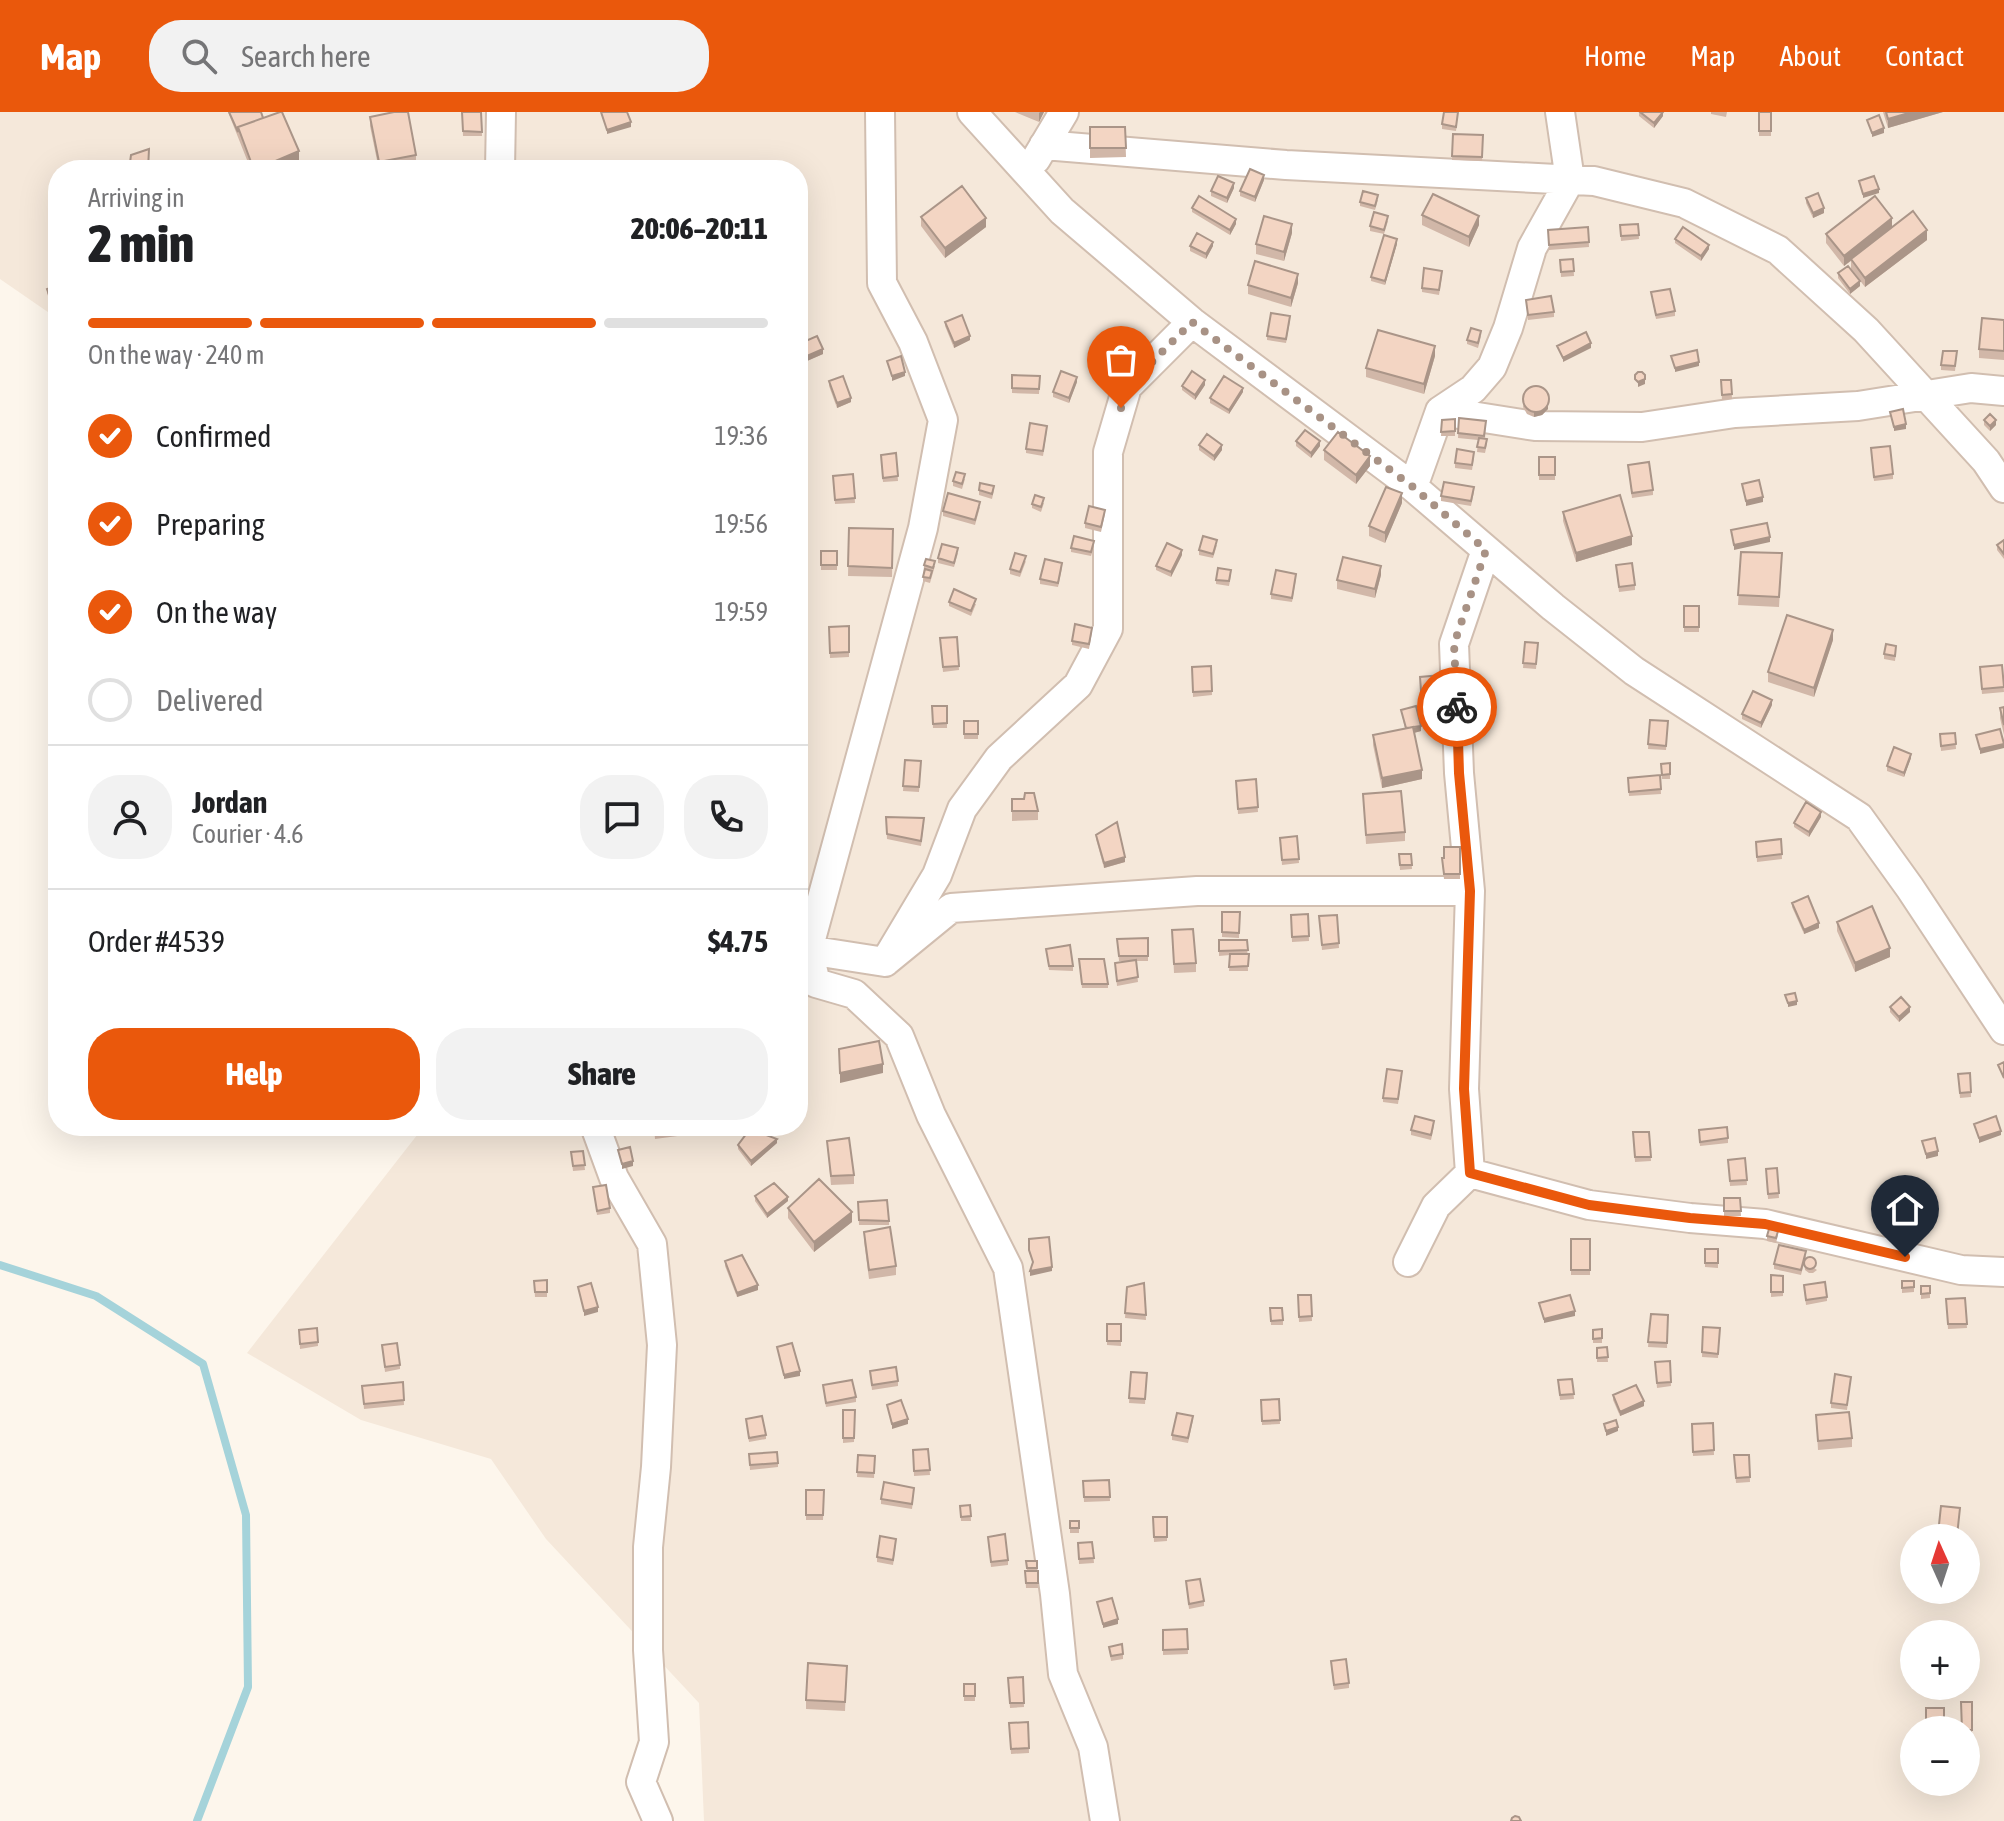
<!DOCTYPE html>
<html lang="en">
<head>
<meta charset="utf-8">
<style>
  body { margin:0; font-family:"Asap Condensed",sans-serif; background:#f2f2f2; color:#202124; height:100vh; display:flex; flex-direction:column; font-size:30px; white-space:nowrap }
  * { box-sizing:border-box; margin:0 }
  p { font-size:26px; color:#757577 }
  .icon { flex:none; width:44px; height:44px; fill:none; stroke:currentColor; stroke-width:2; stroke-linecap:round; stroke-linejoin:round }
  .map { position:relative; flex:1; overflow:hidden }
  .panel { position:absolute; left:48px; top:48px; width:760px; height:976px; display:flex; flex-direction:column; background:#fff; border-radius:32px; box-shadow:0 8px 32px #0002 }
  .panel>* { flex:none }
  .needle { width:52px; rotate:357deg }
  .buttons { position:absolute; left:1900px; top:1412px; display:grid; gap:16px }
  .buttons a { display:grid; place-items:center; width:80px; height:80px; border-radius:50%; background:#fff; box-shadow:0 8px 32px #0002; font-size:40px }
  .pin { position:absolute; display:grid; place-items:center; width:68px; height:68px; color:#fff; margin:-82px -34px; border-radius:50% 50% 50% 0; rotate:-45deg; box-shadow:0 0 8px #0007 }
  .pin .icon { rotate:45deg }
  .courier { position:absolute; display:grid; place-items:center; width:80px; height:80px; margin:-40px; border:6px solid #ea580c; border-radius:50%; background:#fff; color:#222; box-shadow:0 2px 10px #0007 }
  .head em { font-style:normal; font-weight:800 }
  .head div { display:flex; flex-direction:column-reverse }
  .head { display:flex; align-items:center; justify-content:space-between; height:136px; padding:0 40px }
  h1 { font-size:52px; font-weight:800; line-height:60px }
  .bar { display:grid; grid-template-columns:repeat(4,1fr); gap:12px 8px; align-content:center; height:96px; padding:0 40px }
  .bar i { height:10px; border-radius:6px; background:#e0e0e0 }
  .bar .active { background:#ea580c }
  .bar p { grid-column:span 4 }
  .line { display:flex; align-items:center; gap:20px; padding:0 40px; border-top:2px solid #e0e0e0 }
  .line div { flex:1 }
  .round { display:grid; place-items:center; flex:none; width:84px; height:84px; border-radius:32px; background:#f2f2f2 }
  ol { padding:0 40px; list-style:none }
  li { display:flex; align-items:center; gap:24px; height:88px }
  li p { margin-inline-start:auto }
  li .icon { padding:8px; border-radius:50%; background:#ea580c; color:#fff; stroke-width:4 }
  li:last-child { color:#757577 }
  li i { width:44px; height:44px; border:4px solid #e0e0e0; border-radius:50% }
  .action { display:flex; gap:16px; margin-top:auto; padding:16px 40px }
  .action a { flex:1; height:92px; border-radius:32px; background:#ea580c; color:#fff; font-size:32px; font-weight:800; line-height:92px; text-align:center }
  .action a+a { background:#f2f2f2; color:#202124 }
  header { display:flex; align-items:center; gap:48px; box-sizing:border-box; height:112px; padding:0 40px; background:#ea580c; color:#fff }
  header strong { font-size:38px }
  nav { display:flex; gap:44px; margin-inline-start:auto; font-size:28px }
  .search { width:560px; height:72px; background:#f2f2f2; display:flex; align-items:center; gap:20px; box-sizing:border-box; padding:0 28px; border-radius:32px; color:#757577; font-size:30px }
  .map>svg:first-child { display:block }
  .residential { fill:#f5e8da; fill-rule:evenodd }
  .lines { fill:none; stroke-linecap:round; stroke-linejoin:round }
  .stream { stroke:#a5d3da; stroke-width:8 }
  .minor-casing { stroke:#d1beb0; stroke-width:32 }
  .minor { stroke:#fff; stroke-width:28 }
  .wall { fill:#d1b7a8 }
  .shaded-wall { fill:#aa9588 }
  .building { fill:#f3d5c3; stroke:#aa9588; stroke-width:2 }
  .done { stroke:#a89285; stroke-width:8; stroke-dasharray:0 14.4 }
  .route { stroke:#ea580c; stroke-width:10 }
</style>
</head>
<body>
<header>
<strong>Map</strong>
<div class="search"><svg class="icon" aria-label="search" viewBox="0 0 24 24"><circle cx="10" cy="10" r="6"/><path d="M15 15l6 6"/></svg>Search here</div>
<nav><a>Home</a><a>Map</a><a>About</a><a>Contact</a></nav>
</header>
<div class="map">
<svg width="2004" height="1709" viewBox="0 0 2004 1709">
  <rect width="100%" height="100%" fill="#fdf6ec"/>
  <path class="residential" d="M0,0H2004V1709H704L699,1591L546,1427L491,1347L361,1308L247,1241L421,1018L430,1014H798V58H58V207L0,167ZM1914,1426H1966V1478H1914ZM1914,1522H1966V1574H1914ZM1914,1618H1966V1670H1914Z"/>
  <g class="lines">
    <path class="stream" d="M0,1153L96,1184L203,1252L246,1403L248,1575L197,1709"/>
    <g class="minor-casing">
      <path id="minor" d="M880,0L882,171L913,230L943,308L923,416L808,838L816,871L854,882L899,924L931,1003L1008,1156L1055,1482L1063,1562L1093,1635L1105,1709
        M972,0L1062,99L1192,210L1413,375L1553,495L1634,559L1859,705L1910,776L2004,918
        M1044,33L1286,53L1594,69L1684,91L1778,138L1866,218L1986,349L2004,376
        M1036,47L1064,0
        M500,58L501,0
        M1440,299L1535,314L1642,315L1735,301L1858,294L1971,276L2004,279
        M1413,375L1440,299L1473,277L1492,255L1508,216L1532,136L1570,68L1560,0
        M798,842L808,838L885,850L951,796L1197,779H1470
        M885,850L937,763L962,697L999,646L1078,573L1108,517V340L1127,275L1192,210
        M595,1014L614,1066L652,1132L662,1233L656,1355L648,1435V1538L654,1630L641,1670L658,1709
        M1470,1061L1589,1093L1690,1106L1765,1112L1961,1158L2004,1160
        M1408,1150L1436,1094L1470,1061L1464,977L1470,779L1459,661L1454,532L1486,438"/>
    </g>
    <use href="#minor" class="minor"/>
  </g>
  <path class="wall" d="M228,0H261L263,6L299,48L278,58H251Z
    M462,0H481L482,24H463Z
    M1015,0H1044L1039,10Z
    M1458,0L1456,19L1442,17V12Z
    M1639,0L1663,4L1654,16L1639,4Z
    M1711,0H1727L1726,5L1711,2Z
    M1759,0H1771V24H1759Z
    M1883,0H1943L1888,16Z
    M370,5L416,43V52L387,58H379L370,14Z
    M1090,15H1125L1126,45L1090,46Z
    M1453,22L1483,23L1482,49L1452,48Z
    M1264,68L1255,90L1240,84V79Z
    M1234,76L1227,91L1211,84V79Z
    M1806,86L1824,101L1813,106L1806,91Z
    M1378,88L1375,98L1360,94V90Z
    M1192,96L1236,112L1230,123L1192,100Z
    M1422,103L1479,113L1469,135L1422,113Z
    M921,105L986,115L945,146L921,114Z
    M1388,109L1384,122L1370,119V114Z
    M1638,112L1639,127L1621,129L1620,113Z
    M1588,115L1589,135L1549,138L1548,118Z
    M1892,115L1927,128L1865,175L1851,157V149L1844,154L1826,131V122Z
    M1292,121L1284,149L1256,142V132Z
    M1675,127L1709,137L1701,149L1675,131Z
    M1397,132L1385,173L1371,169V165Z
    M1190,134H1213L1206,147L1190,139Z
    M1573,147L1574,164L1561,165L1560,148Z
    M1838,161L1860,174L1850,182L1838,166Z
    M1442,164L1439,183L1422,180V176Z
    M1298,171L1291,195L1248,182V173Z
    M58,173V203L55,204L47,181V177Z
    M1651,180L1675,199V204L1656,207Z
    M1526,188L1554,200V205L1528,208Z
    M2004,208V248L1979,246V237Z
    M1290,209L1286,231L1267,228V224Z
    M945,210L970,228L954,236L945,214Z
    M1481,224L1478,236L1467,232V228Z
    M801,231L823,242L807,249L801,236Z
    M1957,239L1955,259L1941,258V253Z
    M1435,244L1424,282L1366,265V256Z
    M1012,263L1040,264L1039,282L1012,281Z
    M1721,268H1731L1732,287L1722,288Z
    M829,269L851,290L837,296L829,274Z
    M1077,270L1069,291L1053,285V280Z
    M1205,273L1195,288L1182,278V274Z
    M1243,280L1229,302L1210,291V286Z
    M1524,282L1548,289V297L1542,303L1534,305L1527,302L1523,295Z
    M1459,306L1486,309L1485,327L1487,332L1485,341L1477,340L1478,328L1458,326Z
    M1455,307V324H1441L1442,308Z
    M1984,308L1996,313L1990,319L1984,313Z
    M1047,318L1043,344L1026,341V337Z
    M1296,329L1320,334L1311,346L1296,334Z
    M1199,333L1222,338L1214,349L1199,338Z
    M1324,338L1370,354L1356,372L1324,348Z
    M896,341L898,369L883,370L881,343Z
    M1871,341L1893,362V367L1874,369Z
    M1474,345L1472,358L1455,356V351Z
    M1539,345H1555V368H1539Z
    M1628,353L1653,378V383L1632,386Z
    M853,362L855,391L835,392L833,364Z
    M965,367L962,377L953,374V369Z
    M979,378H994L992,387L979,383Z
    M1474,380L1471,394L1441,389V384Z
    M1044,391L1041,400L1032,396V392Z
    M1402,391L1385,431L1369,424V414Z
    M980,395L975,413L943,404V399Z
    M1563,400L1632,433L1576,450L1563,409Z
    M1105,402L1101,420L1085,416V411Z
    M849,416L893,417L892,465L848,464Z
    M2004,428V447L1997,438V433Z
    M1217,433L1213,446L1199,443V438Z
    M1094,434L1091,444L1071,440V436Z
    M821,439H837V458H821Z
    M1741,440L1782,441L1779,495L1738,493Z
    M958,441L954,455L938,451V446Z
    M1182,443L1171,465L1156,458V454Z
    M1026,449L1020,465L1010,462V457Z
    M924,453L935,454L930,471L923,469Z
    M1616,453L1635,473V478L1619,480Z
    M1062,456L1058,475L1040,472V467Z
    M1231,463L1229,474L1216,472V468Z
    M1381,463L1375,486L1337,477V468Z
    M1296,467L1292,490L1271,487V482Z
    M949,490L976,492L971,504L949,494Z
    M1684,494H1699V520H1684Z
    M849,514V545L830,546L829,515Z
    M1092,520L1089,537L1072,533V529Z
    M957,525L959,558L943,560L940,526Z
    M1833,528L1814,585L1768,570V560Z
    M1525,530L1538,531L1536,557L1523,556Z
    M1896,539L1895,549L1884,547V542Z
    M2002,553L2004,580L1982,582L1980,560Z
    M1211,554L1212,583L1193,585L1192,555Z
    M1441,563L1442,582L1421,584L1420,565Z
    M1431,588L1448,616V620L1437,622Z
    M1772,593L1761,616L1742,607V602Z
    M932,594H947V616H933Z
    M2004,595V623L2000,606V596Z
    M1401,598L1421,619L1414,621L1422,667L1382,676L1373,633V623L1405,617Z
    M1650,608L1668,609L1666,638L1648,637Z
    M964,609H978V627H964Z
    M1955,621L1956,637L1941,639L1940,622Z
    M1911,646L1904,665L1887,659V654Z
    M905,648L921,649L919,680L903,679Z
    M1670,651V667H1662L1661,652Z
    M1660,663L1661,682L1629,684L1628,666Z
    M1256,667L1258,700L1238,702L1236,669Z
    M1363,682L1405,720V729L1366,732Z
    M1012,687H1024L1038,699V708L1012,709Z
    M886,705L924,711L921,734L887,727Z
    M1821,705L1809,725L1794,715V711Z
    M1096,723L1125,750L1104,756L1096,727Z
    M1297,724L1299,751L1282,753L1280,726Z
    M1781,727L1782,747L1757,750L1756,730Z
    M1460,735V767H1444L1442,750L1444,746Z
    M1399,742H1411L1412,757L1400,758Z
    M1792,791L1819,816L1804,822L1792,795Z
    M1222,800H1240L1239,826L1222,825Z
    M1308,802L1309,829L1292,830L1291,803Z
    M1337,803L1339,836L1322,838L1319,804Z
    M1837,810L1890,845L1855,860L1837,819Z
    M1172,818L1196,851V860L1174,861Z
    M1148,826V849H1136L1138,870L1117,874L1115,851L1127,849H1119L1117,827Z
    M1219,828H1247L1248,859H1229L1230,843L1219,844Z
    M1046,837L1073,854V859L1049,858Z
    M1079,847L1108,872V876H1082Z
    M1890,895L1910,900L1899,910L1890,900Z
    M1970,961L1971,985L1960,986L1958,962Z
    M1402,964L1398,992L1383,990V986Z
    M654,1014H685V1023L655,1027Z
    M726,1014H762V1017L726,1016Z
    M1434,1014L1431,1028L1411,1023V1018Z
    M1633,1020H1649L1651,1049L1635,1050Z
    M1699,1023L1728,1026V1031L1700,1034Z
    M827,1029L854,1063V1072L831,1073Z
    M777,1031L751,1054L738,1037V1033Z
    M583,1039L585,1058L573,1059L571,1040Z
    M1745,1046L1747,1073L1730,1074L1728,1048Z
    M1777,1056L1779,1086L1768,1087L1766,1057Z
    M593,1075L610,1096V1101L597,1103Z
    M755,1084L788,1089L767,1106L755,1089Z
    M1724,1086H1740L1741,1104H1724Z
    M858,1090L889,1109V1113H859Z
    M788,1096L852,1110L814,1140L788,1106Z
    M864,1120L896,1154V1163L869,1167L864,1129Z
    M1778,1123L1776,1131L1767,1129V1124Z
    M1571,1127H1590V1163H1571Z
    M1705,1137H1718V1156L1705,1155Z
    M1806,1144L1801,1163L1774,1157V1152Z
    M725,1149L758,1178L737,1185L725,1154Z
    M1804,1149L1817,1158L1813,1161H1809L1805,1158Z
    M1771,1163L1783,1164V1184L1771,1185Z
    M547,1168V1185H535L534,1169Z
    M1902,1169H1914V1180L1902,1181Z
    M1144,1171L1146,1208L1125,1206L1127,1175Z
    M1804,1173L1827,1185V1189L1806,1193Z
    M1921,1174L1930,1181V1186L1921,1187Z
    M1298,1183H1311L1312,1209L1299,1210Z
    M1965,1186L1967,1216L1948,1217L1946,1187Z
    M1270,1196L1283,1208V1213H1271Z
    M1651,1202L1668,1203L1667,1236L1648,1235Z
    M1107,1212H1121V1234L1107,1233Z
    M1703,1215L1720,1216L1718,1246L1702,1245Z
    M317,1216L318,1234L300,1237L299,1218Z
    M1602,1217V1231H1593V1218Z
    M382,1233L400,1253V1257L385,1260Z
    M1607,1235L1608,1250H1597V1236Z
    M1670,1249L1671,1274L1657,1276L1655,1250Z
    M870,1259L898,1269V1274L872,1278Z
    M1131,1260L1147,1261L1145,1292L1129,1291Z
    M1851,1265L1847,1298L1831,1296V1291Z
    M1572,1267L1574,1287L1560,1288L1558,1268Z
    M403,1270L404,1293L364,1297L362,1274Z
    M823,1273L856,1285V1290L826,1295Z
    M1613,1283L1644,1294L1620,1304L1613,1288Z
    M1279,1287L1280,1312L1262,1313L1261,1288Z
    M843,1298H855L854,1330L843,1331Z
    M1816,1303L1852,1326V1335L1818,1338Z
    M746,1307L766,1323V1327L749,1330Z
    M1193,1308L1188,1331L1172,1328V1323Z
    M1713,1311L1714,1343L1693,1344L1692,1312Z
    M928,1337L930,1363L914,1364L913,1338Z
    M749,1342L778,1351V1355L750,1358Z
    M858,1343L875,1344L874,1366L857,1365Z
    M1734,1343H1749L1750,1370L1736,1371Z
    M1109,1368L1110,1389L1084,1390L1083,1369Z
    M806,1378H824L823,1408H806Z
    M914,1380L912,1397L881,1392V1387Z
    M970,1393L971,1409H961L960,1394Z
    M1941,1394L1960,1396L1957,1426H1938Z
    M1153,1405H1167V1429L1154,1430Z
    M1070,1409H1079V1421H1070Z
    M988,1429L1008,1448V1453L991,1455Z
    M1092,1430L1094,1451L1079,1452L1078,1431Z
    M896,1432L893,1453L877,1450V1445Z
    M1026,1449H1037L1038,1476H1026L1025,1459H1027Z
    M1186,1469L1204,1489V1494L1189,1497Z
    M1187,1517L1188,1542L1163,1543V1518Z
    M1109,1535L1123,1542V1547L1111,1549Z
    M847,1554L845,1599L806,1597V1588Z
    M1331,1554L1349,1571V1576L1334,1578Z
    M1023,1565L1024,1595L1010,1596L1008,1566Z
    M964,1572H975V1589H964Z
    M1972,1590V1623H1966V1618Z
    M1028,1610L1029,1641L1011,1642L1009,1611Z"/>
  <path class="shaded-wall" d="M1040,0H1044L1039,10V1Z
    M1663,0V4L1654,16V11Z
    M1912,0H1943L1888,16V7Z
    M631,10V15L607,22V18Z
    M1884,16V21L1872,25V21Z
    M299,39V48L278,58H256Z
    M1264,63V68L1255,90V85Z
    M1234,71V76L1227,91V86Z
    M1879,77V81L1863,86V82Z
    M1824,96V101L1813,106V101Z
    M1479,104V113L1469,135V125Z
    M986,106V115L945,146V136Z
    M1892,106V116L1844,154V144Z
    M1236,107V112L1230,123V118Z
    M1292,112V121L1284,149V140Z
    M1927,118V128L1865,175V166Z
    M1397,127V132L1385,173V169Z
    M1213,130V134L1206,147V142Z
    M1709,133V137L1701,149V144Z
    M1298,162V171L1291,195V186Z
    M1860,169V174L1850,182V177Z
    M970,224V228L954,236V231Z
    M1591,231V236L1563,250V246Z
    M1435,234V244L1424,282V272Z
    M823,237V242L807,249V244Z
    M1699,250V254L1675,260V256Z
    M905,260V264L892,269V264Z
    M1077,265V270L1069,291V286Z
    M1645,267V272L1638,275V270Z
    M1205,268V273L1195,288V283Z
    M1243,276V280L1229,302V298Z
    M851,286V290L837,296V291Z
    M1548,292V297L1542,303L1534,305V300Z
    M1996,308V313L1990,319V314Z
    M1906,312V317L1894,319V315Z
    M1320,329V334L1311,346V341Z
    M1222,333V338L1214,349V344Z
    M1370,344V354L1356,372V363Z
    M1402,381V391L1385,431V421Z
    M1763,385V390L1746,394V389Z
    M1632,424V433L1576,450V441Z
    M1770,425V430L1734,438V433Z
    M1182,438V443L1171,465V460Z
    M1381,454V463L1375,486V477Z
    M1833,518V528L1814,585V576Z
    M1772,588V593L1761,616V611Z
    M1421,614V619L1406,623V618Z
    M2004,632V636L1980,642V637Z
    M1911,642V646L1904,665V661Z
    M1422,658V667L1382,676V666Z
    M1821,700V705L1809,725V720Z
    M1125,745V750L1104,756V751Z
    M1819,811V816L1804,822V818Z
    M1890,836V845L1855,860V851Z
    M1797,889V893L1788,895V891Z
    M1910,895V900L1899,910V905Z
    M883,952V961L840,971V961Z
    M2001,1019V1023L1979,1031V1026Z
    M777,1027V1031L751,1054V1049Z
    M1938,1039V1044L1926,1047V1042Z
    M633,1049V1054L622,1057V1052Z
    M788,1085V1089L767,1106V1102Z
    M852,1100V1110L814,1140V1130Z
    M1052,1155V1159L1030,1164V1159Z
    M758,1173V1178L737,1185V1181Z
    M598,1195V1200L584,1204V1199Z
    M1575,1199V1204L1544,1211V1207Z
    M800,1259V1264L784,1267V1263Z
    M1644,1289V1294L1620,1304V1300Z
    M908,1307V1312L892,1317V1312Z
    M1618,1315V1319L1606,1324V1319Z
    M1118,1507V1512L1103,1516V1512Z"/>
  <path class="building" d="M229,0H261L263,6L238,15V20Z
    M280,0H282L299,39L254,58L238,15Z
    M394,0H408L416,43L379,50L370,5Z
    M462,0H481L482,20L463,19Z
    M601,0H627L631,10L607,18Z
    M1444,0H1458L1456,15L1442,12Z
    M1640,0H1663L1654,11Z
    M1759,0H1771V19H1759Z
    M1886,0H1912L1888,7Z
    M1879,3L1884,16L1872,21L1867,8Z
    M1090,15H1125L1126,36H1090Z
    M1453,22L1483,23L1482,45L1452,44Z
    M149,37L148,58H129L131,43Z
    M1250,57L1264,63L1255,85L1240,79Z
    M1218,64L1234,71L1227,86L1211,79Z
    M1874,64L1879,77L1863,82L1859,69Z
    M962,74L986,106L945,136L921,105Z
    M1363,79L1378,83L1375,94L1360,90Z
    M1818,81L1824,96L1813,101L1806,86Z
    M1433,82L1479,104L1469,125L1422,103Z
    M1199,84L1236,107L1230,118L1192,96Z
    M1875,84L1892,106L1844,144L1826,122Z
    M1913,99L1927,118L1865,166L1851,147Z
    M1374,100L1388,104L1384,118L1370,114Z
    M1264,104L1292,112L1284,140L1256,132Z
    M1638,112L1639,123L1621,124L1620,113Z
    M1588,115L1589,130L1549,133L1548,118Z
    M1683,115L1709,133L1701,144L1675,127Z
    M1197,121L1213,130L1206,142L1190,134Z
    M1384,123L1397,127L1385,169L1371,165Z
    M1573,147L1574,159L1561,160L1560,148Z
    M1255,149L1298,162L1291,186L1248,173Z
    M1848,154L1860,169L1850,177L1838,161Z
    M1424,156L1442,159L1439,178L1422,176Z
    M58,173V198L55,199L47,177Z
    M1670,177L1675,199L1656,203L1651,180Z
    M1551,184L1554,200L1528,203L1526,188Z
    M1271,201L1290,204L1286,227L1267,224Z
    M962,203L970,224L954,231L945,210Z
    M1982,206L2004,208V239L1979,237Z
    M1471,216L1481,219L1478,231L1467,228Z
    M1378,218L1435,234L1424,272L1366,256Z
    M1586,220L1591,231L1563,246L1557,234Z
    M817,224L823,237L807,244L801,231Z
    M1697,238L1699,250L1675,256L1671,244Z
    M1943,239H1957L1955,254L1941,253Z
    M901,244L905,260L892,264L887,249Z
    M1061,259L1077,265L1069,286L1053,280Z
    M1192,259L1205,268L1195,283L1182,274Z
    M1638,260H1642L1645,263V267L1638,270L1635,267V263Z
    M1012,263L1040,264L1039,277L1012,276Z
    M843,264L851,286L837,291L829,269Z
    M1224,264L1243,276L1229,298L1210,286Z
    M1721,268H1731L1732,282L1722,283Z
    M1523 287a13 13 0 1 1 26 0a13 13 0 1 1-26 0Z
    M1903,297L1906,312L1894,315L1890,300Z
    M1990,302L1996,308L1990,314L1984,308Z
    M1459,306L1486,309L1484,324L1458,321Z
    M1455,307V319L1441,320L1442,308Z
    M1030,311L1047,314L1043,339L1026,337Z
    M1305,318L1320,329L1311,341L1296,329Z
    M1338,320L1370,344L1356,363L1324,338Z
    M1207,322L1222,333L1214,344L1199,333Z
    M1479,326L1487,327L1485,336L1477,335Z
    M1890,334L1893,362L1874,365L1871,336Z
    M1457,337L1474,340L1472,353L1455,351Z
    M896,341L898,364L883,366L881,343Z
    M1539,345H1555V363H1539Z
    M1649,350L1653,378L1632,381L1628,353Z
    M956,360L965,362L962,372L953,369Z
    M853,362L855,386L835,388L833,364Z
    M1759,368L1763,385L1746,389L1742,372Z
    M1444,370L1474,375L1471,389L1441,384Z
    M980,371L994,374L992,382L979,378Z
    M1386,375L1402,381L1385,421L1369,414Z
    M948,381L980,390L975,408L943,399Z
    M1035,383L1044,386L1041,395L1032,392Z
    M1620,383L1632,424L1576,441L1563,400Z
    M1089,394L1105,398L1101,415L1085,411Z
    M1767,411L1770,425L1734,433L1731,418Z
    M849,416L893,417L892,456L848,454Z
    M1074,424L1094,429L1091,440L1071,436Z
    M1203,424L1217,428L1213,442L1199,438Z
    M2004,428V442L1997,433Z
    M1167,431L1182,438L1171,460L1156,454Z
    M942,432L958,436L954,451L938,446Z
    M821,439H837V453H821Z
    M1741,440L1782,441L1779,485L1738,483Z
    M1015,441L1026,444L1020,460L1010,457Z
    M1343,445L1381,454L1375,477L1337,468Z
    M926,447L935,449L933,456L924,453Z
    M1045,447L1062,451L1058,471L1040,467Z
    M1632,451L1635,473L1619,475L1616,453Z
    M1218,456L1231,458L1229,469L1216,468Z
    M925,457L932,459L930,466L923,465Z
    M1276,458L1296,462L1292,486L1271,482Z
    M954,477L976,487L971,499L949,490Z
    M1684,494H1699V515H1684Z
    M1787,503L1833,518L1814,576L1768,560Z
    M1075,512L1092,516L1089,532L1072,529Z
    M849,514V540L830,541L829,515Z
    M957,525L959,554L943,555L940,526Z
    M1525,530L1538,531L1536,552L1523,551Z
    M1886,532L1896,534L1895,544L1884,542Z
    M2002,553L2004,575L1982,577L1980,555Z
    M1211,554L1212,579L1193,580L1192,555Z
    M1441,563L1442,578L1421,579L1420,565Z
    M1753,579L1772,588L1761,611L1742,602Z
    M1443,587L1448,616L1437,617L1431,588Z
    M932,594H947V611L933,612Z
    M1416,594L1421,614L1406,616L1401,598Z
    M2004,595V613L2000,596Z
    M1650,608L1668,609L1666,634L1648,632Z
    M964,609H978V622H964Z
    M1413,615L1422,658L1382,666L1373,623Z
    M2000,617L2004,632L1980,637L1976,623Z
    M1955,621L1956,632L1941,634L1940,622Z
    M1894,635L1911,642L1904,661L1887,654Z
    M905,648L921,649L919,675L903,674Z
    M1670,651V662L1662,663L1661,652Z
    M1660,663L1661,677L1629,680L1628,666Z
    M1256,667L1258,695L1238,697L1236,669Z
    M1401,679L1405,720L1366,723L1363,682Z
    M1025,681H1034L1038,699H1012V687H1024Z
    M1806,690L1821,700L1809,720L1794,711Z
    M886,705L924,706L921,729L887,722Z
    M1117,710L1125,745L1104,751L1096,723Z
    M1297,724L1299,747L1282,748L1280,726Z
    M1781,727L1782,742L1757,745L1756,730Z
    M1444,735H1460V762H1444L1442,746H1444Z
    M1399,742H1411L1412,753H1400Z
    M1808,784L1819,811L1804,818L1792,791Z
    M1872,794L1890,836L1855,851L1837,810Z
    M1222,800H1240L1239,821L1222,820Z
    M1308,802L1309,824L1292,825L1291,803Z
    M1337,803L1339,831L1322,833L1319,804Z
    M1193,817L1196,851L1174,852L1172,818Z
    M1148,826V844H1119L1117,827Z
    M1219,828H1247L1248,838L1219,839Z
    M1070,833L1073,854H1049L1046,837Z
    M1230,842H1249L1248,854L1229,855Z
    M1079,847H1104L1108,872H1082Z
    M1136,848L1138,865L1117,869L1115,851Z
    M1795,881L1797,889L1788,891L1785,883Z
    M1901,885L1910,895L1899,905L1890,895Z
    M879,929L883,952L840,961L839,937Z
    M2004,950V966L1998,953Z
    M1387,957L1402,959L1398,987L1383,986Z
    M1970,961L1971,980L1960,981L1958,962Z
    M1415,1004L1434,1009L1431,1023L1411,1018Z
    M1996,1004L2001,1019L1979,1026L1974,1012Z
    M654,1014H679L655,1017Z
    M1727,1015L1728,1026L1700,1030L1699,1018Z
    M750,1017L777,1027L751,1049L738,1033Z
    M1633,1020H1649L1651,1045H1635Z
    M849,1026L854,1063L831,1064L827,1029Z
    M1935,1026L1938,1039L1926,1042L1922,1029Z
    M630,1035L633,1049L622,1052L618,1038Z
    M583,1039L585,1053L573,1054L571,1040Z
    M1745,1046L1747,1068L1730,1069L1728,1048Z
    M1777,1056L1779,1081L1768,1082L1766,1057Z
    M819,1067L852,1100L814,1130L788,1096Z
    M774,1071L788,1085L767,1102L755,1084Z
    M606,1073L610,1096L597,1099L593,1075Z
    M1724,1086H1740L1741,1099H1724Z
    M887,1088L889,1109L859,1108L858,1090Z
    M890,1115L896,1154L869,1158L864,1120Z
    M1769,1117L1778,1119L1776,1126L1767,1124Z
    M1049,1125L1052,1155L1030,1159L1033,1150L1029,1138V1127Z
    M1571,1127H1590V1158H1571Z
    M1779,1133L1806,1139L1801,1158L1774,1152Z
    M1705,1137H1718V1151H1705Z
    M742,1143L758,1173L737,1181L725,1149Z
    M1804 1151a6 6 0 1 1 12 0a6 6 0 1 1-12 0Z
    M1771,1163L1783,1164V1180H1771Z
    M547,1168V1180H535L534,1169Z
    M1902,1169H1914V1175L1902,1176Z
    M1825,1170L1827,1185L1806,1188L1804,1173Z
    M591,1171L598,1195L584,1199L578,1175Z
    M1144,1171L1146,1203L1125,1201L1127,1175Z
    M1921,1174H1930V1181L1921,1182Z
    M1298,1183H1311L1312,1204L1299,1205Z
    M1570,1183L1575,1199L1544,1207L1539,1191Z
    M1965,1186L1967,1212H1948L1946,1187Z
    M1270,1196H1282L1283,1208L1271,1209Z
    M1651,1202L1668,1203L1667,1231L1648,1230Z
    M1107,1212H1121V1229H1107Z
    M1703,1215L1720,1216L1718,1242L1702,1240Z
    M317,1216L318,1230L300,1232L299,1218Z
    M1602,1217V1226L1593,1227V1218Z
    M397,1231L400,1253L385,1255L382,1233Z
    M792,1231L800,1259L784,1263L777,1235Z
    M1607,1235L1608,1245L1597,1246V1236Z
    M1670,1249L1671,1270L1657,1271L1655,1250Z
    M896,1255L898,1269L872,1273L870,1259Z
    M1131,1260L1147,1261L1145,1287L1129,1286Z
    M1835,1262L1851,1265L1847,1293L1831,1291Z
    M1572,1267L1574,1282L1560,1283L1558,1268Z
    M852,1268L856,1285L826,1291L823,1273Z
    M403,1270L404,1288L364,1292L362,1274Z
    M1636,1273L1644,1289L1620,1300L1613,1283Z
    M1279,1287L1280,1308L1262,1309L1261,1288Z
    M901,1288L908,1307L892,1312L887,1293Z
    M843,1298H855L854,1326H843Z
    M1849,1300L1852,1326L1818,1329L1816,1303Z
    M1177,1301L1193,1304L1188,1326L1172,1323Z
    M762,1304L766,1323L749,1326L746,1307Z
    M1616,1308L1618,1315L1606,1319L1604,1312Z
    M1713,1311L1714,1338L1693,1340L1692,1312Z
    M928,1337L930,1358L914,1359L913,1338Z
    M777,1340L778,1351L750,1353L749,1342Z
    M858,1343L875,1344L874,1361L857,1360Z
    M1734,1343H1749L1750,1365L1736,1366Z
    M1109,1368L1110,1385H1084L1083,1369Z
    M884,1370L914,1376L912,1392L881,1387Z
    M806,1378H824L823,1403H806Z
    M970,1393L971,1404L961,1405L960,1394Z
    M1941,1394L1960,1396L1957,1424L1938,1422Z
    M1153,1405H1167V1425H1154Z
    M1070,1409H1079V1416H1070Z
    M1005,1422L1008,1448L991,1450L988,1425Z
    M880,1424L896,1427L893,1448L877,1445Z
    M1092,1430L1094,1446L1079,1447L1078,1431Z
    M1026,1449H1037V1456H1027Z
    M1025,1459H1038V1471H1026Z
    M1200,1467L1204,1489L1189,1492L1186,1469Z
    M1112,1486L1118,1507L1103,1512L1097,1490Z
    M1187,1517L1188,1537L1163,1538V1518Z
    M1122,1532L1123,1542L1111,1544L1109,1535Z
    M1346,1547L1349,1571L1334,1573L1331,1549Z
    M808,1551L847,1554L845,1590L806,1588Z
    M1023,1565L1024,1591H1010L1008,1566Z
    M964,1572H975V1584H964Z
    M1961,1590H1972V1618H1962Z
    M1926,1596H1944V1618H1926Z
    M1028,1610L1029,1636L1011,1637L1009,1611Z
    M1515,1704L1519,1705L1521,1709H1511L1512,1706Z"/>
  <g class="lines">
    <path class="done" d="M1121,296L1127,275L1192,210L1413,375L1486,438L1454,532L1457,595"/>
    <path class="route" d="M1457,595L1459,661L1470,779L1464,977L1470,1061L1589,1093L1690,1106L1765,1112L1905,1145"/>
  </g>
</svg>
<div class="buttons">
<a><svg class="needle" viewBox="-14 -14 28 28"><path d="M0-13l5 13h-10z" fill="#e53935"/><path d="M0 13l5-13h-10z" fill="#757577"/></svg></a>
<a>+</a>
<a>−</a>
</div>
<div class="pin" style="left:1121px;top:296px;background:#ea580c"><svg class="icon" aria-label="bag" viewBox="0 0 24 24"><path d="M5 8h14l-1 12H6zM9 8a3 3 0 0 1 6 0"/></svg></div>
<div class="pin" style="left:1905px;top:1145px;background:#1f2937"><svg class="icon" aria-label="home" viewBox="0 0 24 24"><path d="M3 11l9-7 9 7M6 9v11h12V9"/></svg></div>
<div class="courier" style="left:1457px;top:595px"><svg class="icon" aria-label="bike" viewBox="0 0 24 24"><circle cx="6" cy="16" r="4"/><circle cx="18" cy="16" r="4"/><path d="M6 16l4-8h5l3 8M10 8l3 8H6M13 5h3"/></svg></div>
<section class="panel">
<div class="head"><div><h1>2 min</h1><p>Arriving in</p></div><em>20:06–20:11</em></div>
<div class="bar"><i class="active"></i><i class="active"></i><i class="active"></i><i></i><p>On the way · 240 m</p></div>
<ol>
<li><svg class="icon" aria-label="check" viewBox="0 0 24 24"><path d="M5 12l5 5 9-10"/></svg>Confirmed<p>19:36</p></li>
<li><svg class="icon" aria-label="check" viewBox="0 0 24 24"><path d="M5 12l5 5 9-10"/></svg>Preparing<p>19:56</p></li>
<li><svg class="icon" aria-label="check" viewBox="0 0 24 24"><path d="M5 12l5 5 9-10"/></svg>On the way<p>19:59</p></li>
<li><i></i>Delivered</li>
</ol>
<div class="line" style="height:144px"><a class="round"><svg class="icon" aria-label="person" viewBox="0 0 24 24"><circle cx="12" cy="8" r="4"/><path d="M4 21q1-7 8-7t8 7"/></svg></a><div><b>Jordan</b><p>Courier · 4.6</p></div><a class="round"><svg class="icon" aria-label="chat" viewBox="0 0 24 24"><path d="M4 5h16v11H9l-5 4z"/></svg></a><a class="round"><svg class="icon" aria-label="phone" viewBox="0 0 24 24"><path d="M5 4h4l2 5-3 2q2 4 5 5l2-3 5 2v4C11 20 4 13 5 4z"/></svg></a></div>
<div class="line" style="height:104px"><div>Order #4539</div><b>$4.75</b></div>
<div class="action"><a>Help</a><a>Share</a></div>
</section>
</div>
</body>
</html>
